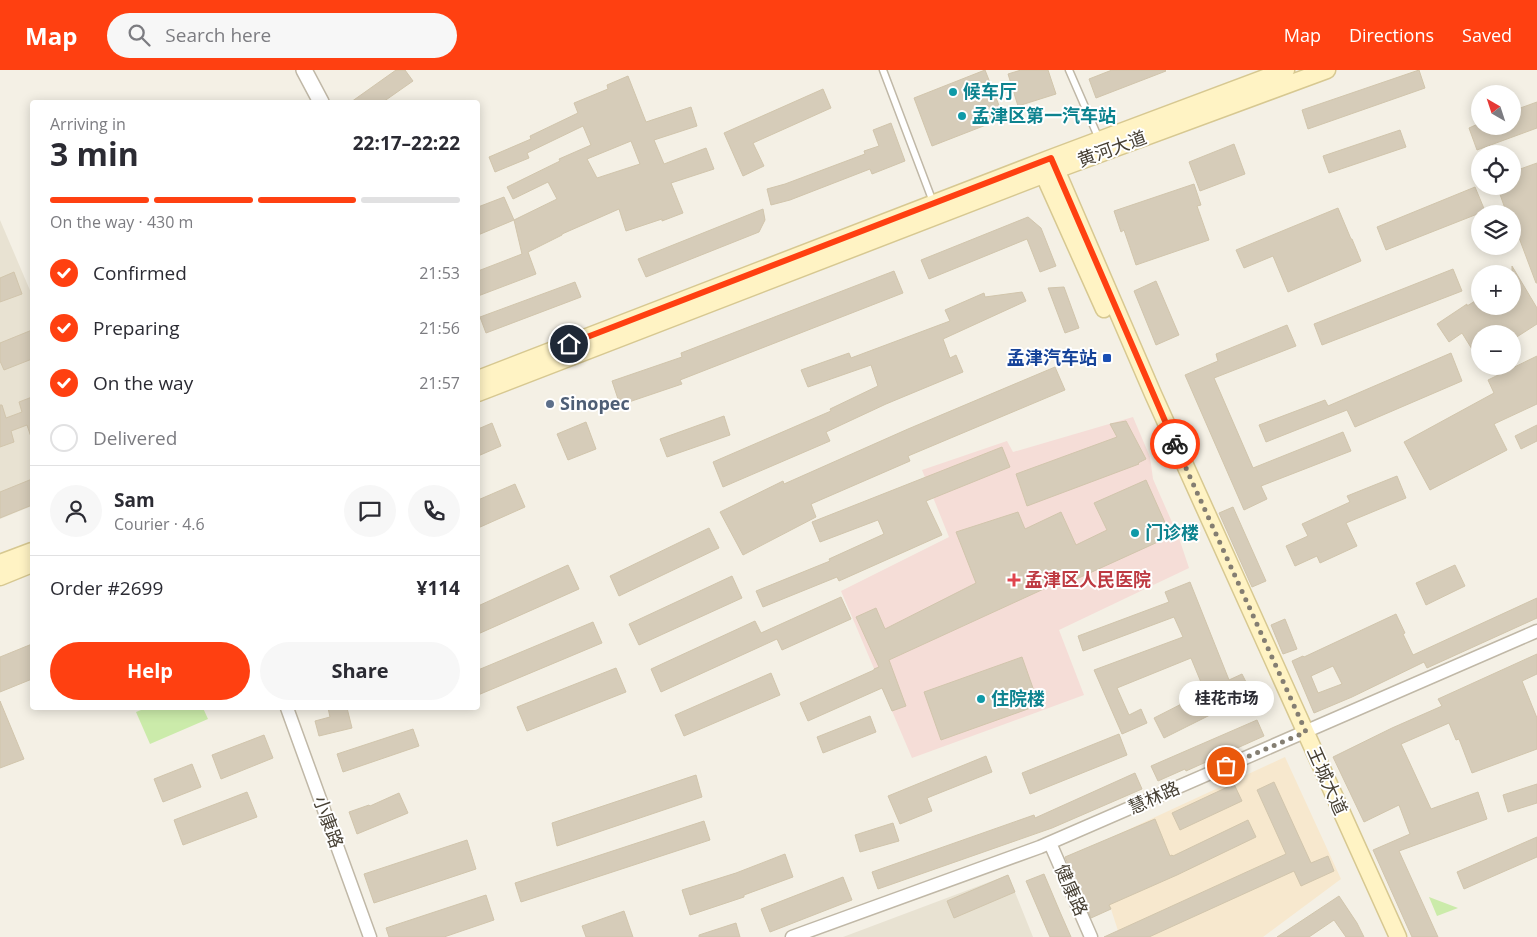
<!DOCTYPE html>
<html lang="en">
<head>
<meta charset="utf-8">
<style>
  body { margin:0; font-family:"Open Sans","Noto Sans SC",sans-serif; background:#f7f7f7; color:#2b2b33; height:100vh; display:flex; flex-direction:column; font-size:19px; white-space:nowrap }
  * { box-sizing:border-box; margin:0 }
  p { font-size:16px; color:#7c7c81 }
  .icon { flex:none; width:28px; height:28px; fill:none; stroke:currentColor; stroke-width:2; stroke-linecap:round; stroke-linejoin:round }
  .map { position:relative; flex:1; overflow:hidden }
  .side { position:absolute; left:30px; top:30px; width:450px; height:610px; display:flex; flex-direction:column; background:#fff; border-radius:5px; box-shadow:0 2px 12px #0003 }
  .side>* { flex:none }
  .needle { width:32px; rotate:321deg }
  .fabs { position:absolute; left:1471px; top:15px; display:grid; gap:10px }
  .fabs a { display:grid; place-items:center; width:50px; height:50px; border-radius:50%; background:#fff; box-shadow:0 2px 12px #0003; font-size:25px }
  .pin { position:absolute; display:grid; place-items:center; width:42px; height:42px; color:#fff; margin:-21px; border:2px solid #fff; border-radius:50%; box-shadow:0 1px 5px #0007 }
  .courier { position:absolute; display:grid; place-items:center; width:50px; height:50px; margin:-25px; border:4px solid #ff4011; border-radius:50%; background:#fff; color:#222; box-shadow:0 1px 6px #0007 }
  .bubble { position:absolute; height:35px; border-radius:18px; background:#fff; box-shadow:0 2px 12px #0003; font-size:16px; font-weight:700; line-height:35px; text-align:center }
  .summary em { font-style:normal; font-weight:700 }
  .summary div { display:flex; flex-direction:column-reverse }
  .summary { display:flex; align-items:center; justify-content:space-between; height:85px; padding:0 20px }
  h1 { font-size:32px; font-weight:700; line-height:38px }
  .bar { display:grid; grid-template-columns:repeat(4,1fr); gap:8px 5px; align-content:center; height:60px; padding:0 20px }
  .bar i { height:6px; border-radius:4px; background:#e1e1e2 }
  .bar .on { background:#ff4011 }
  .bar p { grid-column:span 4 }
  .line { display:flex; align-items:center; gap:12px; padding:0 20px; border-top:1px solid #e1e1e2 }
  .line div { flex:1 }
  .round { display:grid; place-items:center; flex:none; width:52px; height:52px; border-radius:26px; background:#f7f7f7 }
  ol { padding:0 20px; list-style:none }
  li { display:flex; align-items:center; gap:15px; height:55px }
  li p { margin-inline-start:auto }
  li .icon { padding:5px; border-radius:50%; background:#ff4011; color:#fff; stroke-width:4 }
  li:last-child { color:#7c7c81 }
  li i { width:28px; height:28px; border:2px solid #e1e1e2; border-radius:50% }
  .cta { display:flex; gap:10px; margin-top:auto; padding:10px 20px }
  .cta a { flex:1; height:58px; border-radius:30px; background:#ff4011; color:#fff; font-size:20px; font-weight:700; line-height:58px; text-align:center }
  .cta a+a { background:#f7f7f7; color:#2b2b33 }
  header { display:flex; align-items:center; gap:30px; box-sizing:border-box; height:70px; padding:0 25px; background:#ff4011; color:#fff }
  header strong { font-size:24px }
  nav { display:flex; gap:28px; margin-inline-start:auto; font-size:18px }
  .search { width:350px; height:45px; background:#f7f7f7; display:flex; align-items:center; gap:12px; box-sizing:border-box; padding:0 18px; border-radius:28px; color:#7c7c81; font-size:19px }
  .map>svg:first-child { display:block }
  .residential { fill:#e8e2d2 }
  .commercial { fill:#f7e8ce }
  .medical { fill:#f5ddd7 }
  .green { fill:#cbebaa }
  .building { fill:#d6ccb9; stroke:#d1c5ac; fill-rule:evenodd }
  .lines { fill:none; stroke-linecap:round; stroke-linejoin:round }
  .service-casing { stroke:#c0b8a7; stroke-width:9 }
  .minor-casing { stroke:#c0b8a7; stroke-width:15 }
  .tertiary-casing { stroke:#c0b8a7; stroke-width:18 }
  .secondary-casing { stroke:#d7c891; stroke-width:19 }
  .service { stroke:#fff; stroke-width:6 }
  .minor { stroke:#fff; stroke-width:12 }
  .tertiary { stroke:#fff; stroke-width:15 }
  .secondary { stroke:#fff3c4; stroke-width:16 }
  .done { stroke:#847e72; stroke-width:5; stroke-dasharray:0 9 }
  .route { stroke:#ff4011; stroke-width:6 }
  .culture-dot { fill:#0f9aa8; stroke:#fff; stroke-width:2 }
  .transit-dot { fill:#1a4fb4; stroke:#fff; stroke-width:2 }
  .service-dot { fill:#5c6f8a; stroke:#fff; stroke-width:2 }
  .health-dot { fill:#e0444e; stroke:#fff; stroke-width:2 }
  .labels { text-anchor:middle; stroke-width:4; stroke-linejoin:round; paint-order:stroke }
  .culture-label { font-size:18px; font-weight:bold; fill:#0d838f; stroke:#fff; text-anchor:start }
  .street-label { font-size:18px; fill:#474034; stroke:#fff }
  .transit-label { font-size:18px; font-weight:bold; fill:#164399; stroke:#fff; text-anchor:end }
  .service-label { font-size:18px; font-weight:bold; fill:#4e5e75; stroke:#fff; text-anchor:start }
  .health-label { font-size:18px; font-weight:bold; fill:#be3a42; stroke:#fff; text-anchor:start }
</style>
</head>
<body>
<header>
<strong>Map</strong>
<div class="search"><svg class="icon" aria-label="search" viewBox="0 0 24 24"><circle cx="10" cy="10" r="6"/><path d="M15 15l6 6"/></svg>Search here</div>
<nav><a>Map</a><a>Directions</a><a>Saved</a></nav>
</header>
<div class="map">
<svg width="1537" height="867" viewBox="0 0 1537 867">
  <rect width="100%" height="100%" fill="#f4f0e5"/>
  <path class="residential" d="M0,150L32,225V436L0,449Z
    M1008,805L1033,867H843Z"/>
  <path class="commercial" d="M1285,687L1341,809L1263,867H1120L1111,839L1084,780Z"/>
  <path class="medical" d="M1133,347L1150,387L1153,409L1179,468L1189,498L1059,560L1084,625L912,688L841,521L949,467L922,400L1007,371L1013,382Z"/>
  <path class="green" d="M146,638H203L208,649L150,674L136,642Z
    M1429,827L1458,838L1437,846Z"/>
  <path class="building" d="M396,0H405L413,11L383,32H351Z
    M985,0L1004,48L932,76L914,28Z
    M1021,0H1048L1056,24L1018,36L1008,4Z
    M1112,0H1165L1166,1L1096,28L1089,9Z
    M1419,0L1425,18L1308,59L1302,40Z
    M628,6L646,52L691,37L697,56L654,70L664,94L706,78L714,99L671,113L683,143L662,151V149L626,161L619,139L562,164V165L528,182L536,204L478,226V201L522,184L514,150L557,129L548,112L513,129L507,117L560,91L559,89L591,75L583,56L527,83L529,88L495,102L489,87L531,69L530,66L578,43L574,33L608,19L607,15ZM631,71L640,94L597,108L587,89Z
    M823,19L831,38L753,73L764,96L743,106L724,63Z
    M1537,32V58L1477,80L1469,58L1480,53V56H1512V41Z
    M891,53L905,91L872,104L870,99L790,130L771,135L767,119L785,114L865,84L864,81L879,76L873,60Z
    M1400,60L1406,77L1329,103L1323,86Z
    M1234,74L1245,104L1200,121L1189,92Z
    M1537,93V213H1536L1515,157L1512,158V144H1507L1497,116H1512V102Z
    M1194,114L1201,135L1197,136L1209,170L1136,195L1124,160L1121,162L1114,141Z
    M1475,117L1485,141L1386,180L1377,157Z
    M504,127L514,150L478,165V137Z
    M1338,138L1351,169H1352L1361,191L1288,222L1273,186L1244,198L1236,180Z
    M763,139L765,150L759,162L646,207L638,189Z
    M1028,147L1041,158L1056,196L1040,202L1027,169L929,209L921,190Z
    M1512,196L1537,238V254L1512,270V264H1480V292L1462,263L1449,272L1437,254L1467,234V236L1480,228V236H1512Z
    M1453,199L1462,221L1322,275L1314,254Z
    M894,201L903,223L680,310L682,314L620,335L612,311L682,287L681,283Z
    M14,202L22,224L0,232V208Z
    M1156,211L1179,265L1156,275L1134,221Z
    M575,212L581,227L486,263L480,247Z
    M1064,217L1079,258L1065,263L1048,218Z
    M1022,222L1026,231L943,269L950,288L956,285L963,302L886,334L826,362L830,371L723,417L713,392L831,341L830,339L878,316L871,295L808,317L801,300L849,283L851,288L950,251L945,240L984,223L985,227Z
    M1287,255L1296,276L1214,308L1253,398L1343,362L1351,381L1261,416L1267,429L1244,440L1185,305L1218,291L1216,284Z
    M32,260V289L4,300L0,291V273Z
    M1451,283L1462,311L1355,357L1347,340L1266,372L1259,355L1325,330L1328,336Z
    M1537,286V334L1494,354L1507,380L1430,420L1404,372L1494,323L1488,310Z
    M1055,297L1065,320L908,386L910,391L811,434L816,447L743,485L720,442L783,411L784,414L908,359Z
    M32,327V367H31L27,355L11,361L14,372L0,377V335H2L6,348L22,342L19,332Z
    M724,346L730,365L667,387L660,369Z
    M1126,351L1146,389L1138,393L1139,394L1027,436L1016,404L1117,367L1110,354Z
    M586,352L596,379L568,390L557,364Z
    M492,353L501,376L478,386V359Z
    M1537,355V371L1521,379L1515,366Z
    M1002,377L1010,397L926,431L942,465L839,511L837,507L763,537L756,521L830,491L829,489L884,464L878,450L820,472L812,452Z
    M1397,406L1406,428L1346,453L1357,476L1320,493L1317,486L1295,496L1286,476L1308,466L1302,454L1350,432L1347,426Z
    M32,409V435L0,448V422Z
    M1146,410L1171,466L1061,516L1059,512L889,590L906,636L892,641L882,618L808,651L800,633L874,600V599L879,597L856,547L876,538L885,559L976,513L956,462L1018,442L1025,459L1061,442L1076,475L1107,460L1094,433Z
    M515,414L525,437L478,458V430Z
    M1233,437L1266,511L1252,517L1219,443Z
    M709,458L719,478L619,526L610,506Z
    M568,495L579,519L478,564V536Z
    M1455,495L1465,516L1426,535L1416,513Z
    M732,506L742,528L639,575L629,554Z
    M1190,512L1229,610L1242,604L1252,624L1164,668L1154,648L1205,622L1191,588L1117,618L1129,645L1141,639L1147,653L1122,664L1094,600L1183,567L1174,547L1083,581L1078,566L1169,532L1165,522Z
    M841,527L851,549L782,580L777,569L661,622L651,599L755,551L761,563Z
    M1537,528V548L1427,598L1424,592L1352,627L1314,643L1292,591L1303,586L1304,587L1396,544L1405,563L1403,564L1413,585ZM1333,596L1342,614L1318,623L1311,606Z
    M1285,549L1297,579L1283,584L1271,555Z
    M593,552L602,573L478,625V600Z
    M32,574V609L0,622V587Z
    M1537,584V604L1522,611L1537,648V679L1472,703L1459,669L1456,670L1449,653L1401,674L1431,739L1478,722L1487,749L1399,781L1438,867H1412L1373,780L1410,764L1399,735L1364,752L1333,687L1392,658L1442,636L1438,629Z
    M1022,587L1039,635L941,670L924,622Z
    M616,598L626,622L527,661L517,637Z
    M771,603L780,625L684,666L675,645Z
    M0,631L24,689L0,698Z
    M328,638H347L352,658L319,666L315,651L330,647Z
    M870,646L876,662L823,683L817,667Z
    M1257,650L1264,666L1186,701L1185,699L1158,711L1151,696Z
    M413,659L419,676L343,702L337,684Z
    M1119,664L1127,685L1030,724L1022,703Z
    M264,665L273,688L221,709L212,685Z
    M986,686L992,702L927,728L932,741L900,754L888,726Z
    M192,694L201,717L163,732L154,709Z
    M1135,703L1142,719L1052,758L878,819L872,802L1034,745L1035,748Z
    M696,705L702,727L557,776L552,753Z
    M1274,712L1311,793L1328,786L1334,801L1301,816L1294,801L1149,867H1104L1286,784L1257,720Z
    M1234,714L1242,731L1180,760L1172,743Z
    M1537,714V733L1508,742L1503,725Z
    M247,722L257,747L183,775L174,750Z
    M399,723L408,743L357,764L349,742L369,735L370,736Z
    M1155,749L1170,786L1172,785L1173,786L1248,750L1256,767L1177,805L1109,835L1111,839L1091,848L1065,787Z
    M704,751L710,770L521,832L515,813Z
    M893,753L899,771L860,782L855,765Z
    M1537,767V787L1464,819L1457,802Z
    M467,770L476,799L374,833L364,804Z
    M785,784L793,807L744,825V827L690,845L682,820L736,803Z
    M1044,804L1060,842L1071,867H1050L1026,811Z
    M1008,805L1015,822L954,848L947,831Z
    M843,807L852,830L770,862L761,839Z
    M486,825L494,850L444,867H389L386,858Z
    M1339,826L1357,853L1364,867H1346L1334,850L1309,867H1277Z
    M624,841L633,867H586L582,856Z
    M736,853L740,867H699V865Z"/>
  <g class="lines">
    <g class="service-casing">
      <path id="service" d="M883,0L933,132
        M1069,0L1099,69"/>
    </g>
    <g class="minor-casing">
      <path id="minor" d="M287,638L370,867
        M1050,773L1091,867
        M792,867L1040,777L1537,561"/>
    </g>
    <g class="tertiary-casing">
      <path id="tertiary" d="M304,0L321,32"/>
    </g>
    <g class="secondary-casing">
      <path id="secondary" d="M1052,90L1153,324L1398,867
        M1039,94L1104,239
        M478,309L1051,88L1286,0
        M478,323L1056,100L1327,0
        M0,493L32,481
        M0,507L32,494"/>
    </g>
    <use href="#service" class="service"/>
    <use href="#minor" class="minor"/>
    <use href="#tertiary" class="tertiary"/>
    <use href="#secondary" class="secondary"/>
  </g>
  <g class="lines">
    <path class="done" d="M1175,374L1306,662L1226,696"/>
    <path class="route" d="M569,274L1051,88L1175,374"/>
  </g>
  <g class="culture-dot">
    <circle cx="953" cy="22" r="5"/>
    <circle cx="962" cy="46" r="5"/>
    <circle cx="1135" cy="463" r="5"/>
    <circle cx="981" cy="629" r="5"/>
  </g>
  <rect class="transit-dot" x="1102" y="283" width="10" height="10" rx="2.5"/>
  <circle class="service-dot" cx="550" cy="334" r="5"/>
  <path class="health-dot" d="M1011.5 502.5h5v5h5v5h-5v5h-5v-5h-5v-5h5z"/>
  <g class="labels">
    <g class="culture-label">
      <text x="963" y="28">候车厅</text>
      <text x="972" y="52">孟津区第一汽车站</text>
      <text x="1145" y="469">门诊楼</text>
      <text x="991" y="635">住院楼</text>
    </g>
    <g class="street-label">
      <text transform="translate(1112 79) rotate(-20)" y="6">黄河大道</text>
      <text transform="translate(1327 711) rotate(66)" y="6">王城大道</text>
      <text transform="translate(1154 728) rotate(-24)" y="6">慧林路</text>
      <text transform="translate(328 752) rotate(70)" y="6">小康路</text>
      <text transform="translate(1071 820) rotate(66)" y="6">健康路</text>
    </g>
    <g class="transit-label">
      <text x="1097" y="294">孟津汽车站</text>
    </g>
    <g class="service-label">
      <text x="560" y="340">Sinopec</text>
    </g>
    <g class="health-label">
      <text x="1025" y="516">孟津区人民医院</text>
    </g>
  </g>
</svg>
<div class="fabs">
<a><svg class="needle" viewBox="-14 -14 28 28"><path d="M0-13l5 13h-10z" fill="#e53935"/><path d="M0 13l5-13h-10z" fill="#7c7c81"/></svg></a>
<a><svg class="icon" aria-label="locate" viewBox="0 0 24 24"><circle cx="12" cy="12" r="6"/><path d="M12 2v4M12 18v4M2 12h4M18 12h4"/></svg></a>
<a><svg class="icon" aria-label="layers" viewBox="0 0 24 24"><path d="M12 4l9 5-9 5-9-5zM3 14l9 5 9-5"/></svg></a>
<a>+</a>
<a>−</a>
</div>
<div class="pin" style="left:1226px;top:696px;background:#ea580c"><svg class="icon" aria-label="bag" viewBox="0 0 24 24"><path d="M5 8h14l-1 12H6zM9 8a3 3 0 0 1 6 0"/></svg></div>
<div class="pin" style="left:569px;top:274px;background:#1f2937"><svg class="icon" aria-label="home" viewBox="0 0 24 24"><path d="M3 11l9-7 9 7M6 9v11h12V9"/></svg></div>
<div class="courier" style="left:1175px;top:374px"><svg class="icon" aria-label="bike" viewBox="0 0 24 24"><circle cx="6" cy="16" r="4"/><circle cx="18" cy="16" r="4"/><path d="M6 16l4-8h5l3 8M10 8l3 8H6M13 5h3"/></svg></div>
<div class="bubble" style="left:1179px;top:611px;width:95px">桂花市场</div>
<section class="side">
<div class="summary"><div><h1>3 min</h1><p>Arriving in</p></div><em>22:17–22:22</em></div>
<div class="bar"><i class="on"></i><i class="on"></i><i class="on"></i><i></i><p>On the way · 430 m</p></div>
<ol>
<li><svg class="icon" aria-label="check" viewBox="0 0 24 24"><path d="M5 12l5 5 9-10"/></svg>Confirmed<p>21:53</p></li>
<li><svg class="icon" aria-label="check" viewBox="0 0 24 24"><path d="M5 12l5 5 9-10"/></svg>Preparing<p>21:56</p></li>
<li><svg class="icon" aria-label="check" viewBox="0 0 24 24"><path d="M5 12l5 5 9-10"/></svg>On the way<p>21:57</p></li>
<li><i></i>Delivered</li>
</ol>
<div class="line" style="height:90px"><a class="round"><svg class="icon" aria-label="person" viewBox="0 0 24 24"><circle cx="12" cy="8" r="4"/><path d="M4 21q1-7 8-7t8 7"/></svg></a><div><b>Sam</b><p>Courier · 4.6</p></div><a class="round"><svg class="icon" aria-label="chat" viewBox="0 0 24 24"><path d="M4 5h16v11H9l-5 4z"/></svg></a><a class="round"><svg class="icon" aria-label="phone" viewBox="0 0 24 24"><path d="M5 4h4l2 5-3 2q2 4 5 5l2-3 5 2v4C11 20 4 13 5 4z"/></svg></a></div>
<div class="line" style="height:65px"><div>Order #2699</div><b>¥114</b></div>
<div class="cta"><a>Help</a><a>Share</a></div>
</section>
</div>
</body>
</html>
